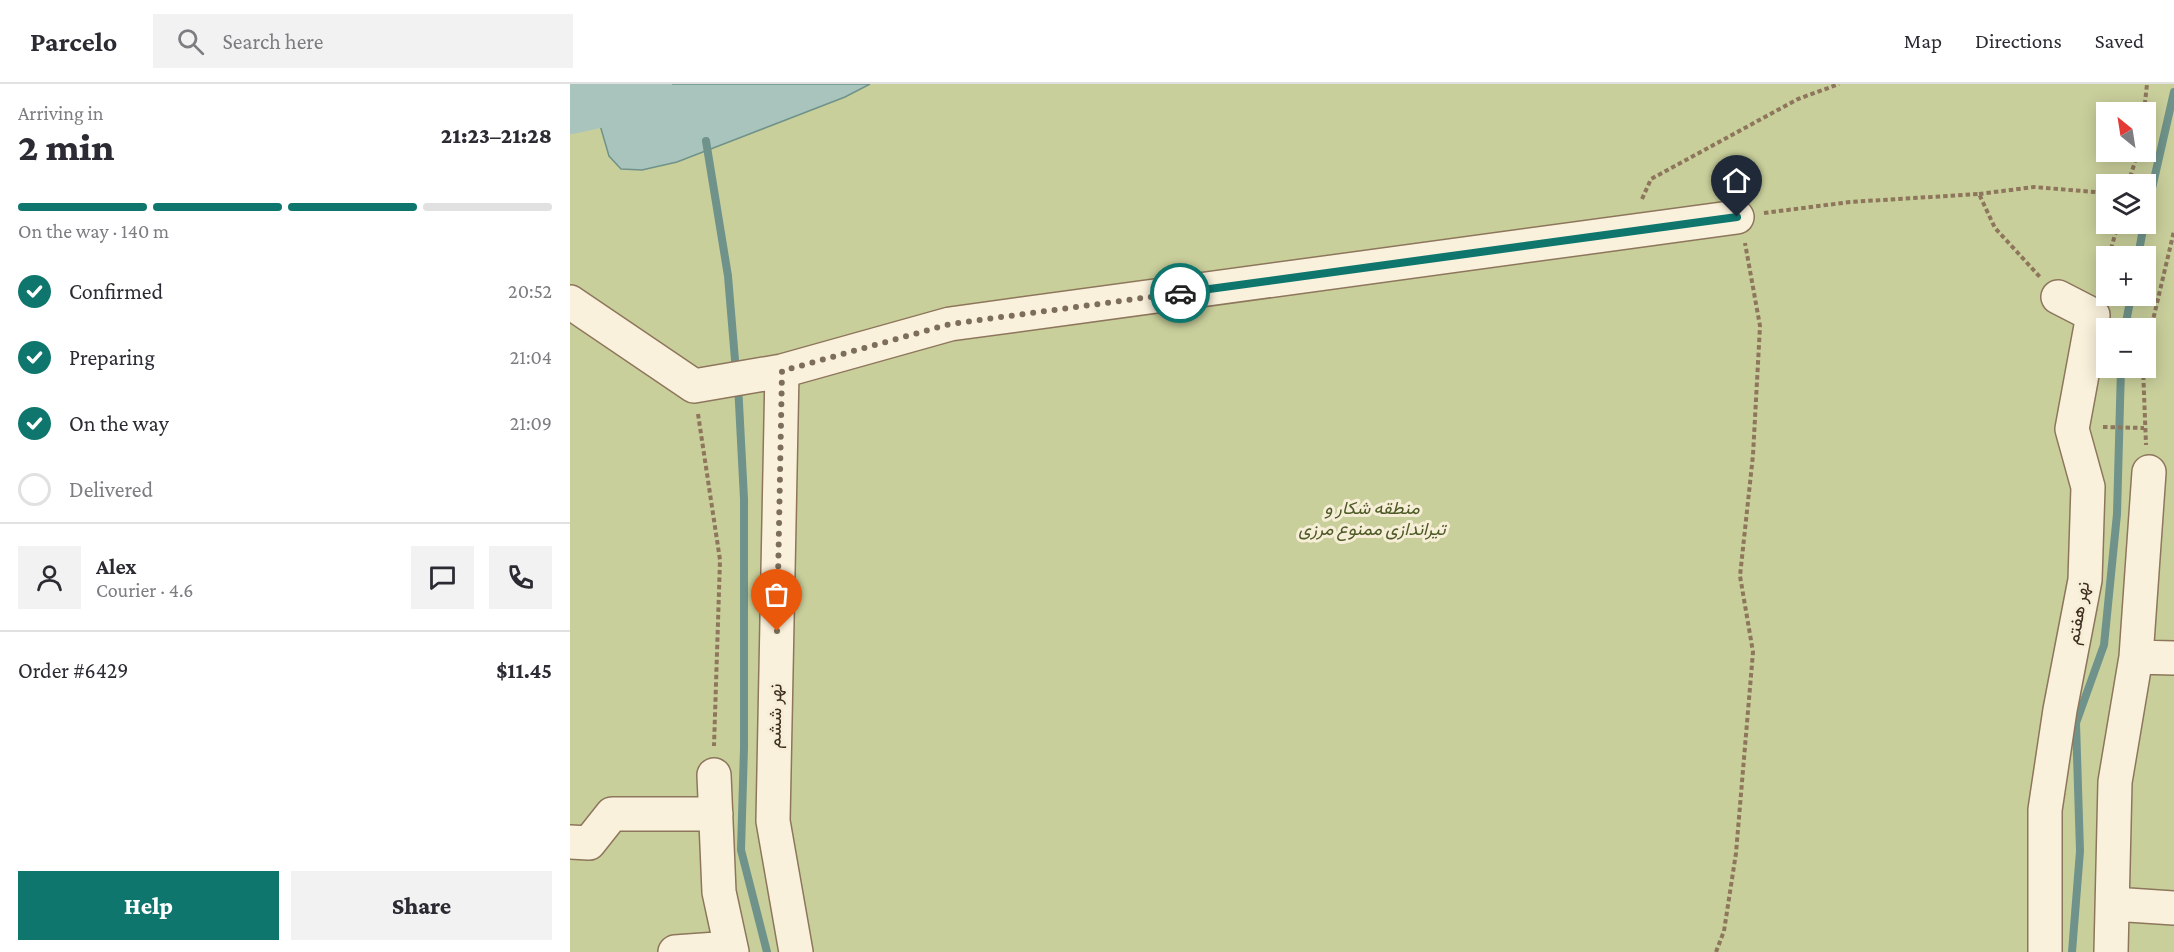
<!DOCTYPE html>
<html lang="en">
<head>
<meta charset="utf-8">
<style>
  body { margin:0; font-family:"Crimson Pro",Vazirmatn,serif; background:#f2f2f3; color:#2b2b33; height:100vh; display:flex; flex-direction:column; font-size:22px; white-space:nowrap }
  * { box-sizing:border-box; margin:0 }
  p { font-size:20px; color:#7c7c81 }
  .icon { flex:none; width:33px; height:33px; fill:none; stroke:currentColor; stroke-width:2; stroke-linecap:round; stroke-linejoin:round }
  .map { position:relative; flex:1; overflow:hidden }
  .sheet { display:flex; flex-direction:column; background:#fff; width:570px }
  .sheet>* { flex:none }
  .needle { width:39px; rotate:330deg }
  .fabs { position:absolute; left:1526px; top:18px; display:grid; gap:12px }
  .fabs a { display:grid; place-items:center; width:60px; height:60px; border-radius:0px; background:#fff; box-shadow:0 3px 15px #0003; font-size:30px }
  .pin { position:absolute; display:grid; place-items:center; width:51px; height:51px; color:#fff; margin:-62px -26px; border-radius:50% 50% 50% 0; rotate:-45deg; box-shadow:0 0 6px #0007 }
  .pin .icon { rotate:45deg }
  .courier { position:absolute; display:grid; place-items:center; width:60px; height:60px; margin:-30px; border:4px solid #0f766e; border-radius:50%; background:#fff; color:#222; box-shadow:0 2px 8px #0007 }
  .head em { font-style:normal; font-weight:800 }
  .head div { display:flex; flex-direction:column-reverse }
  .head { display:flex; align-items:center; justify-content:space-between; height:102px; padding:0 18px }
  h1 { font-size:39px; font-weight:800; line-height:45px }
  .bar { display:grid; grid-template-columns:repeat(4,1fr); gap:9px 6px; align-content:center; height:72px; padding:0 18px }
  .bar i { height:8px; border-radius:4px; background:#e1e1e2 }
  .bar .on { background:#0f766e }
  .bar p { grid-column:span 4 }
  .line { display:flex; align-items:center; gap:15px; padding:0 18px; border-top:2px solid #e1e1e2 }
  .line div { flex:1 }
  .round { display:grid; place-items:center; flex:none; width:63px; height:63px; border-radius:0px; background:#f2f2f3 }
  ol { padding:0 18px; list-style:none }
  li { display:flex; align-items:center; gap:18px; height:66px }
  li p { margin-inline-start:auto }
  li .icon { padding:6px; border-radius:50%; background:#0f766e; color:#fff; stroke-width:4 }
  li:last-child { color:#7c7c81 }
  li i { width:33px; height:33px; border:3px solid #e1e1e2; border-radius:50% }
  .button { display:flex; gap:12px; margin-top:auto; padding:12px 18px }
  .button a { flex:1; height:69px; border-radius:0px; background:#0f766e; color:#fff; font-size:24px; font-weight:800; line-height:69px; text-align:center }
  .button a+a { background:#f2f2f3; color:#2b2b33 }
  header { display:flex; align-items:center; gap:36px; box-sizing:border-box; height:84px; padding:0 30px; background:#fff; border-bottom:2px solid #e1e1e2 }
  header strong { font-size:28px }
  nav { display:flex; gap:33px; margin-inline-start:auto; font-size:21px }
  .search { width:420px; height:54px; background:#f2f2f3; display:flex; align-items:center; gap:15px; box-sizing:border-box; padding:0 21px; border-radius:0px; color:#7c7c81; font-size:22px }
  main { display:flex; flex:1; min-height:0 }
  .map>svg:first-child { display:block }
  .green { fill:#c9cf9b; fill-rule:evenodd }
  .water { fill:#a9c4bc; stroke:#6f938a; stroke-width:1.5 }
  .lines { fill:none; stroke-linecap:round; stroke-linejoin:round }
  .stream { stroke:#6f938a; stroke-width:8 }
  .river { stroke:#a9c4bc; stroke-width:50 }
  .minor-casing { stroke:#8d765c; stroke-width:36 }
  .path { stroke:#8d765c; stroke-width:4; stroke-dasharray:4.5 3; stroke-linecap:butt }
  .minor { stroke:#faf1dc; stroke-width:33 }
  .done { stroke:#7c6e5b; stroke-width:6; stroke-dasharray:0 10.8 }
  .route { stroke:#0f766e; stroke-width:8 }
  .labels { text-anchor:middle; stroke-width:6; stroke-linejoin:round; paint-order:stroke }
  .park-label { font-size:18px; font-style:italic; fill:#4d5a26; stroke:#f7eed8 }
  .street-label { font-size:18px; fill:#3d2e20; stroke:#f7eed8 }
</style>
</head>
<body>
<header>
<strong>Parcelo</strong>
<div class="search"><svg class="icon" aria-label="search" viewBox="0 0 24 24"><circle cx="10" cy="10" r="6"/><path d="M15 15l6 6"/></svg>Search here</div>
<nav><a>Map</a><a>Directions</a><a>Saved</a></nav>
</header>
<main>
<section class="sheet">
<div class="head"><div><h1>2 min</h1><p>Arriving in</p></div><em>21:23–21:28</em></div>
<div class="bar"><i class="on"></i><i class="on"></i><i class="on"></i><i></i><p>On the way · 140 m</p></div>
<ol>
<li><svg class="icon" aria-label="check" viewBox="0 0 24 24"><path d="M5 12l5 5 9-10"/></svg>Confirmed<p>20:52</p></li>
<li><svg class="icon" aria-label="check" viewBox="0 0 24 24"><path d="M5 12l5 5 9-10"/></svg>Preparing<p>21:04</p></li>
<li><svg class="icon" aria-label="check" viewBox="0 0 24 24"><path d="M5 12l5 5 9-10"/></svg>On the way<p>21:09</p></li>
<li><i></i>Delivered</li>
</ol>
<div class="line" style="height:108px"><a class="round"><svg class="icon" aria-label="person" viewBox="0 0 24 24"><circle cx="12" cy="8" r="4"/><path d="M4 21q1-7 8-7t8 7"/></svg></a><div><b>Alex</b><p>Courier · 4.6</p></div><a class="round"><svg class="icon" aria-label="chat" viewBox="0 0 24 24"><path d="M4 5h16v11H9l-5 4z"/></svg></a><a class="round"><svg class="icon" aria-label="phone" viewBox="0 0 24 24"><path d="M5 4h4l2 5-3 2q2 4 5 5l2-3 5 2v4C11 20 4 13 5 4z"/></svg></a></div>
<div class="line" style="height:78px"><div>Order #6429</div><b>$11.45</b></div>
<div class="button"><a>Help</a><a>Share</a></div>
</section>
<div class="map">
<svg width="1604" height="868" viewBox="0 0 1604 868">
  <rect width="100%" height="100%" fill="#f0e4c8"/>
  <path class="green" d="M0,0H1604V868H0ZM1536,28H1575V68H1536ZM1536,100H1575V140H1536ZM1536,172H1575V212H1536ZM1536,244H1575V284H1536Z"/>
  <path class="water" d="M18,0H300L275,13L107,78L72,86L51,85L39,72Z"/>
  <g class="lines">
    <path class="stream" d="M136,57L158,192L166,288
      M1575,135L1604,8
      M1568,172L1574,140
      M1555,244L1561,212
      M168,300L174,415V664L171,766L197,868
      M1502,868L1510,767L1506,639L1534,561L1547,430L1551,284"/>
    <path class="river" d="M0,25L37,17L77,0"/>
    <g class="minor-casing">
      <path id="minor" d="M0,218L124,302L212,287L380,240L1167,133
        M212,287L203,737L226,868
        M1566,573L1604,574
        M144,691L149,808L162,868
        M0,758L19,759L42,730H146
        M1543,820L1604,824
        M105,868L161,864
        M1475,868V726L1490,626L1515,496L1518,403L1502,345L1523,231L1488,213
        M1541,868L1545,698L1566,573L1579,388"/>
    </g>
    <path class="path" d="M1574,28L1577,0
      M1558,100L1568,68
      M1409,110L1464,103L1536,109
      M1072,115L1081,95L1228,15L1269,0
      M1194,129L1280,118L1409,110L1425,144L1470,193
      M1539,172L1548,140
      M1530,203L1536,184
      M1575,270L1604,147
      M1573,284L1576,361
      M128,330L150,476L144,662
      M1533,343L1574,344
      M1146,868L1154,847L1166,769L1183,568L1170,492L1183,371L1190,242L1175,159"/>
    <use href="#minor" class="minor"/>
  </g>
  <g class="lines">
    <path class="done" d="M207,547L212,287L380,240L610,209"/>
    <path class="route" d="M610,209L1167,133"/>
  </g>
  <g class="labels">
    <g class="park-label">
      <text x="802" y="430">منطقه شکار و<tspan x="802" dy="21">تیراندازی ممنوع مرزی</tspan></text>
    </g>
    <g class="street-label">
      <text transform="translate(1508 529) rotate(-80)" y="6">نهر هفتم</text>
      <text transform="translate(205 632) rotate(-89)" y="6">نهر ششم</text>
    </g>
  </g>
</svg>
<div class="fabs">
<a><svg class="needle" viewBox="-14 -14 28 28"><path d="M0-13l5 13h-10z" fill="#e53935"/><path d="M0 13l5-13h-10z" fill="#7c7c81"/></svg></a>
<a><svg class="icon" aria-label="layers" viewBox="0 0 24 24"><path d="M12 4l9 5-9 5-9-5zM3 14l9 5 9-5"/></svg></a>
<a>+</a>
<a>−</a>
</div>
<div class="pin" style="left:207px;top:547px;background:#ea580c"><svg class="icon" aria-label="bag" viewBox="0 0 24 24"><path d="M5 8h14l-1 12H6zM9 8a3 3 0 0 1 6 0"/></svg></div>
<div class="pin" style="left:1167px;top:133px;background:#1f2937"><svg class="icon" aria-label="home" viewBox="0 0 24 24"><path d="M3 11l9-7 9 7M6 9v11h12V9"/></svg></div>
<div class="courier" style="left:610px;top:209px"><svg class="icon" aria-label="car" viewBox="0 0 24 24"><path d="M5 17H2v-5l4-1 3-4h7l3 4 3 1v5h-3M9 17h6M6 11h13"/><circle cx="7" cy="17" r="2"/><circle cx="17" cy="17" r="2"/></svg></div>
</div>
</main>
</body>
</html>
